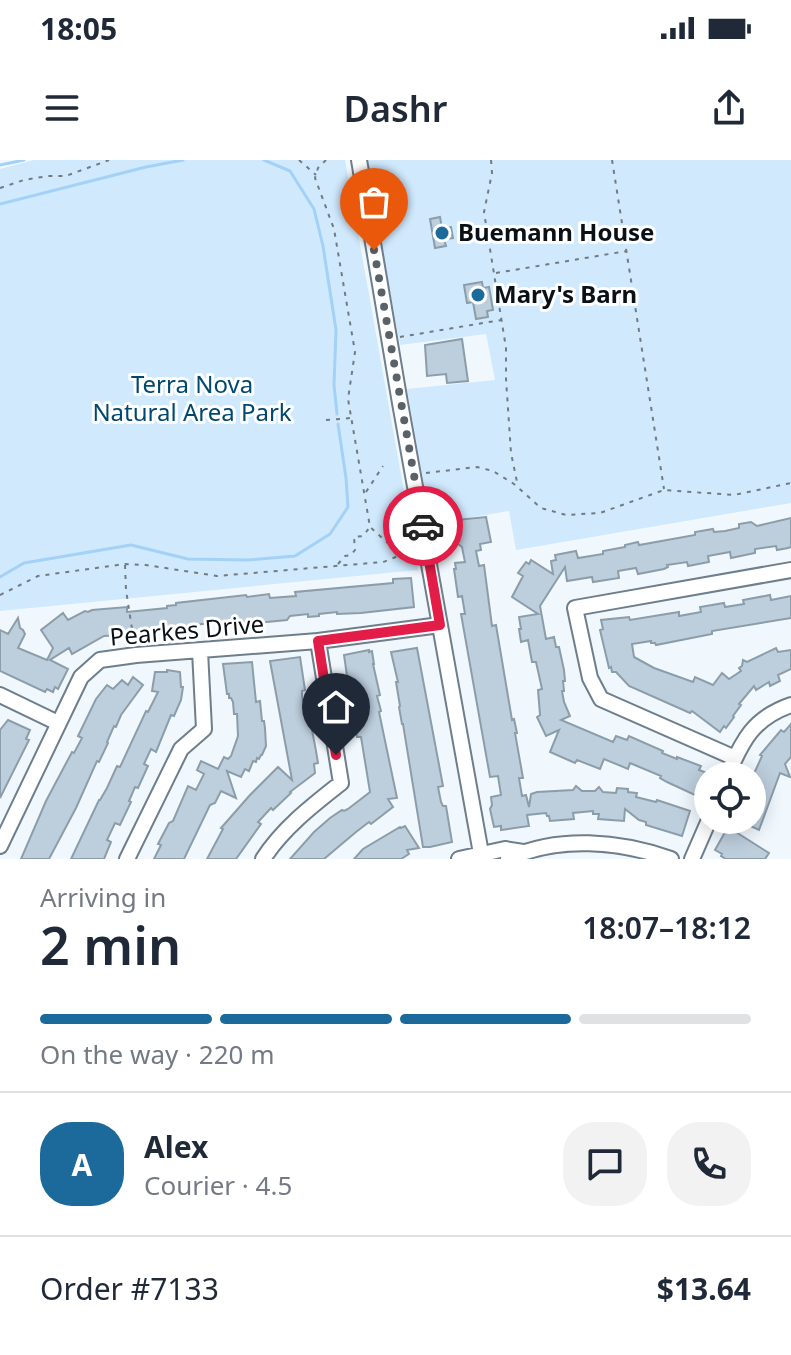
<!DOCTYPE html>
<html lang="en">
<head>
<meta charset="utf-8">
<style>
  body { margin:0; font-family:"Noto Sans",sans-serif; background:#f2f2f3; color:#1f2937; height:100vh; display:flex; flex-direction:column; font-size:30px; white-space:nowrap }
  * { box-sizing:border-box; margin:0 }
  p { font-size:26px; color:#747a83 }
  .icon { flex:none; width:44px; height:44px; fill:none; stroke:currentColor; stroke-width:2; stroke-linecap:round; stroke-linejoin:round }
  .map { position:relative; height:699px; overflow:hidden }
  .drawer { display:flex; flex-direction:column; background:#fff; flex:1 }
  .drawer>* { flex:none }
  .fabs { position:absolute; left:694px; top:602px; display:grid; gap:16px }
  .fabs a { display:grid; place-items:center; width:72px; height:72px; border-radius:50%; background:#fff; box-shadow:0 4px 20px #0003; font-size:40px }
  .pin { position:absolute; display:grid; place-items:center; width:68px; height:68px; color:#fff; margin:-82px -34px; border-radius:50% 50% 50% 0; rotate:-45deg; box-shadow:0 0 8px #0007 }
  .pin .icon { rotate:45deg }
  .courier { position:absolute; display:grid; place-items:center; width:80px; height:80px; margin:-40px; border:6px solid #e11d48; border-radius:50%; background:#fff; color:#222; box-shadow:0 2px 10px #0007 }
  .head em { font-style:normal; font-weight:600 }
  .head div { display:flex; flex-direction:column-reverse }
  .head { display:flex; align-items:center; justify-content:space-between; height:136px; padding:0 40px }
  h1 { font-size:52px; font-weight:600; line-height:60px }
  .bar { display:grid; grid-template-columns:repeat(4,1fr); gap:12px 8px; align-content:center; height:96px; padding:0 40px }
  .bar i { height:10px; border-radius:6px; background:#e0e1e3 }
  .bar .selected { background:#1c6a9c }
  .bar p { grid-column:span 4 }
  .line { display:flex; align-items:center; gap:20px; padding:0 40px; border-top:2px solid #e0e1e3 }
  .line div { flex:1 }
  .round { display:grid; place-items:center; flex:none; width:84px; height:84px; border-radius:32px; background:#f2f2f3 }
  .status { display:flex; justify-content:space-between; align-items:center; height:56px; padding:0 40px; background:#fff; direction:ltr }
  .status svg { height:22px; fill:currentColor }
  header { display:flex; justify-content:space-between; align-items:center; height:104px; padding:0 40px; background:#fff; font-size:36px; font-weight:600 }
  .map>svg:first-child { display:block }
  .green { fill:#d0e9fd }
  .lines { fill:none; stroke-linecap:round; stroke-linejoin:round }
  .stream { stroke:#a4d1f6; stroke-width:3 }
  .building { fill:#bdcedd; stroke:#8c9daa; stroke-width:2 }
  .minor-casing { stroke:#6e7e8b; stroke-width:18 }
  .path { stroke:#737b80; stroke-width:2; stroke-dasharray:4 6; stroke-linecap:butt }
  .minor { stroke:#fff; stroke-width:14 }
  .done { stroke:#5a6267; stroke-width:8; stroke-dasharray:0 14.4 }
  .route { stroke:#e11d48; stroke-width:10 }
  .poi-dot { fill:#1c6a9c; stroke:#fff; stroke-width:3 }
  .labels { text-anchor:middle; stroke-width:6; stroke-linejoin:round; paint-order:stroke }
  .poi-label { font-size:24px; font-weight:bold; fill:#0a1116; stroke:#fff; text-anchor:start }
  .park-label { font-size:24px; fill:#004871; stroke:#fff }
  .street-label { font-size:24px; fill:#0a1116; stroke:#fff }
</style>
</head>
<body>
<div class="status"><b>18:05</b><svg viewBox="0 0 49 12"><path d="M0 12V9h3v3zM5 12V6h3v6zM10 12V3h3v9zM15 12V0h3v12zM26 1h20v11H26zM47 4h2v5h-2z"/></svg></div>
<header><svg class="icon" aria-label="menu" viewBox="0 0 24 24"><path d="M4 6h16M4 12h16M4 18h16"/></svg>Dashr<svg class="icon" aria-label="share" viewBox="0 0 24 24"><path d="M12 15V3M7 8l5-5 5 5M5 13v7h14v-7"/></svg></header>
<div class="map">
<svg width="791" height="699" viewBox="0 0 791 699">
  <rect width="100%" height="100%" fill="#f0f8fe"/>
  <path class="green" d="M34,0H345L418,410L0,451V9Z
    M366,0H791V343L516,390L509,351L431,364L407,229L495,220L486,174L400,185Z"/>
  <g class="lines">
    <path class="stream" d="M264,0L290,11L314,49L323,86L336,170L334,225L337,254
      M0,5L24,0
      M0,44L146,7L183,0
      M0,417L24,403L131,385L188,399L248,400L295,396L330,374L348,347L346,318L338,264"/>
  </g>
  <path class="building" d="M440,57L442,68L451,67L453,78L444,79L446,86L435,88L430,59Z
    M482,122L483,128L489,127L493,150L487,151L488,157L476,159L473,142L467,143L464,125Z
    M462,179L468,221L447,223L446,214L427,216L425,185Z
    M486,357L491,382L480,384L481,390L476,391L479,406L484,405L492,466L496,465L512,560L514,559L517,573H515L523,618H519L522,636L526,635L529,647L531,634L537,632L573,630L576,626L582,631H595L599,627L603,632L616,633L617,628L628,629V632L637,633L636,637L656,642L657,640L690,651L682,676L646,665V662L639,660L625,649L624,661L598,659L599,654H593V651L573,653L574,659L550,661L549,656H547L546,653L527,655L529,666L501,670V666L494,667L490,649L492,645L491,637L501,635L498,616L490,617L461,454H465L462,436L458,437L454,409H456L455,403L465,402L462,387L458,384L457,380L459,376L457,360Z
    M791,358V387L788,388L777,390L776,386L755,389V393L731,398L730,392L708,396L709,402L688,406L687,402L667,405L668,407L664,409L638,414L636,408L618,411L619,418L593,422L592,417L567,421L565,407L540,446L546,479L554,477L556,487H559L564,510L565,521H563L564,531H562L564,542L570,556L561,560L613,582L616,576L627,580L629,576L663,591L662,593L677,599V597L701,606L699,610L707,613L697,636L667,622L660,618L661,616L630,603L628,609L604,599L600,609L577,600L575,603L550,592L559,570L546,576L537,557L540,555L538,530L542,529L536,502H532L528,480L521,482L519,469H521L519,457L538,454L512,437L523,416L518,413L526,402L529,404L531,400L553,414L551,401L556,400L555,395L576,391L578,398L603,394V391L625,387V385L638,382L639,385L695,375V372L713,369L714,372L725,371L739,368V364L751,362L757,366Z
    M411,418L414,447L361,453L337,454V452L319,454V456L308,457V454L290,456L287,460L237,465V462L234,461L218,462L195,465V469L174,471L173,468L156,469L157,471L147,472V474L104,476L72,494L69,488L50,500L68,509L58,529L55,527L53,532L47,529L45,532L0,511V470L8,474L18,458L20,468L23,470L25,474L18,488L47,500L53,488L41,470L63,453L68,460L85,451L88,452L92,450L127,447V452L167,448V446L176,445V443L246,435L247,437L269,434L270,438L296,436L295,432L393,423V419Z
    M770,435L771,440L791,436V458L712,471V474L656,485L655,483H651V481L632,484L634,497L654,508L693,522L695,517L713,525L722,513L729,519L741,511L739,508L742,506L743,500L747,502L776,488L778,492L791,490V509L778,515L780,521L770,526L769,522L756,530L754,526L739,544L741,545L733,556L734,557L726,568L724,566L720,572L692,551L690,553L629,526L616,512H612L611,507L609,508L600,470L603,469L601,460L629,457L630,460L679,452V456L701,452L700,447L724,443L725,447L744,444L743,440Z
    M417,488L443,626L438,627L441,642L443,646H446L452,682L430,687H423L403,564H402L399,547L400,546L396,522H398L391,492Z
    M369,490V492L372,491L374,504H373L380,535L377,536L381,551L379,552L397,638L388,639L393,647L371,664L369,662L356,672L324,699H290L314,672L330,658L342,650L344,651L348,649L370,632L361,577H357L355,567L353,554H357L354,534L352,529L349,530L344,495Z
    M300,497L305,530L302,531V535L305,555L309,554L316,591L318,603L314,604L315,613L290,632L291,633L273,650L271,648L258,662L261,664L236,699H207L223,669L221,668L250,635L278,607L292,620L270,501Z
    M252,502L256,542L260,541L262,561H264L265,568L266,586L262,595H261L259,599L257,598L256,602L253,601L249,611L245,609L241,617L227,611L236,638L221,631L215,643L210,645L184,699H154L161,685L158,684L169,663L173,661L188,626L196,630L204,614L197,610L201,601L218,609L224,597L228,599L231,596L238,576L237,554H234L233,542L231,538H229V534H227L223,504Z
    M167,510L180,512L181,527H183L181,540L174,556L171,555L156,592L151,589L144,604L148,606L138,628L135,627L129,641L131,642L120,665L115,663L107,680L111,682L104,699H71L99,640H100L107,628L117,606L120,607L146,551L148,552L158,532L152,531L155,512H167Z
    M133,517L143,525L121,555L116,567L114,566L107,582L108,583L99,602L97,601L76,648L49,699H21L46,641L72,592L74,593L82,578L78,576L96,539L107,525L113,529L122,520L128,525Z
    M8,560L30,570L26,579L29,580L0,638V570Z
    M791,564V597L785,604L790,617L780,613L759,670L737,660H752V618L762,596L760,595L781,570L784,572Z
    M405,666L419,688L407,690L409,694L401,699H354L363,689L400,667L401,668Z
    M728,667L769,693L765,699H726L721,696L722,694L715,690Z"/>
  <g class="lines">
    <g class="minor-casing">
      <path id="minor" d="M359,0L400,243L482,699
        M0,535L58,563
        M735,598L601,539L590,518L575,448L791,410
        M727,616C742,581 753,558 791,545
        M0,686L81,517L100,500L136,495L318,481L440,465
        M127,699L181,589L204,569L200,491
        M263,699C283,668 313,645 341,623L318,481
        M459,699L505,689L523,692
        M508,699C558,675 620,681 671,699
        M692,699L709,660"/>
    </g>
    <path class="path" d="M299,0L316,15
      M326,0L318,8L315,18L334,69L355,192L348,239L370,367L390,385L406,392
      M491,0L492,13L484,52L506,188V219L511,293L517,322L515,323
      M612,0L664,329
      M0,28L24,20L48,16H66L109,0
      M496,113L627,91
      M400,177L501,160
      M326,260L351,258
      M426,313L477,307L493,311L514,324L541,348L566,355L600,353L664,330L734,335L791,323
      M366,332L383,306
      M338,404L345,396L351,395L355,390L354,377L363,376L370,367
      M125,405L126,430L134,482
      M0,435L38,416L125,404L146,405L217,416L383,402C393,399 403,392 413,393"/>
    <use href="#minor" class="minor"/>
  </g>
  <g class="lines">
    <path class="done" d="M374,90L423,366"/>
    <path class="route" d="M336,595L318,481L440,465L423,366"/>
  </g>
  <g class="poi-dot">
    <circle cx="442" cy="73" r="8"/>
    <circle cx="478" cy="135" r="8"/>
  </g>
  <g class="labels">
    <g class="poi-label">
      <text x="458" y="81">Buemann House</text>
      <text x="494" y="143">Mary's Barn</text>
    </g>
    <g class="park-label">
      <text x="192" y="233">Terra Nova<tspan x="192" dy="28">Natural Area Park</tspan></text>
    </g>
    <g class="street-label">
      <text transform="translate(187 471) rotate(-5)" y="8">Pearkes Drive</text>
    </g>
  </g>
</svg>
<div class="fabs">
<a><svg class="icon" aria-label="locate" viewBox="0 0 24 24"><circle cx="12" cy="12" r="6"/><path d="M12 2v4M12 18v4M2 12h4M18 12h4"/></svg></a>
</div>
<div class="pin" style="left:374px;top:90px;background:#ea580c"><svg class="icon" aria-label="bag" viewBox="0 0 24 24"><path d="M5 8h14l-1 12H6zM9 8a3 3 0 0 1 6 0"/></svg></div>
<div class="pin" style="left:336px;top:595px;background:#1f2937"><svg class="icon" aria-label="home" viewBox="0 0 24 24"><path d="M3 11l9-7 9 7M6 9v11h12V9"/></svg></div>
<div class="courier" style="left:423px;top:366px"><svg class="icon" aria-label="car" viewBox="0 0 24 24"><path d="M5 17H2v-5l4-1 3-4h7l3 4 3 1v5h-3M9 17h6M6 11h13"/><circle cx="7" cy="17" r="2"/><circle cx="17" cy="17" r="2"/></svg></div>
</div>
<section class="drawer">
<div class="head"><div><h1>2 min</h1><p>Arriving in</p></div><em>18:07–18:12</em></div>
<div class="bar"><i class="selected"></i><i class="selected"></i><i class="selected"></i><i></i><p>On the way · 220 m</p></div>
<div class="line" style="height:144px"><b class="round" style="background:#1c6a9c;color:#fff">A</b><div><b>Alex</b><p>Courier · 4.5</p></div><a class="round"><svg class="icon" aria-label="chat" viewBox="0 0 24 24"><path d="M4 5h16v11H9l-5 4z"/></svg></a><a class="round"><svg class="icon" aria-label="phone" viewBox="0 0 24 24"><path d="M5 4h4l2 5-3 2q2 4 5 5l2-3 5 2v4C11 20 4 13 5 4z"/></svg></a></div>
<div class="line" style="height:104px"><div>Order #7133</div><b>$13.64</b></div>
</section>
</body>
</html>
